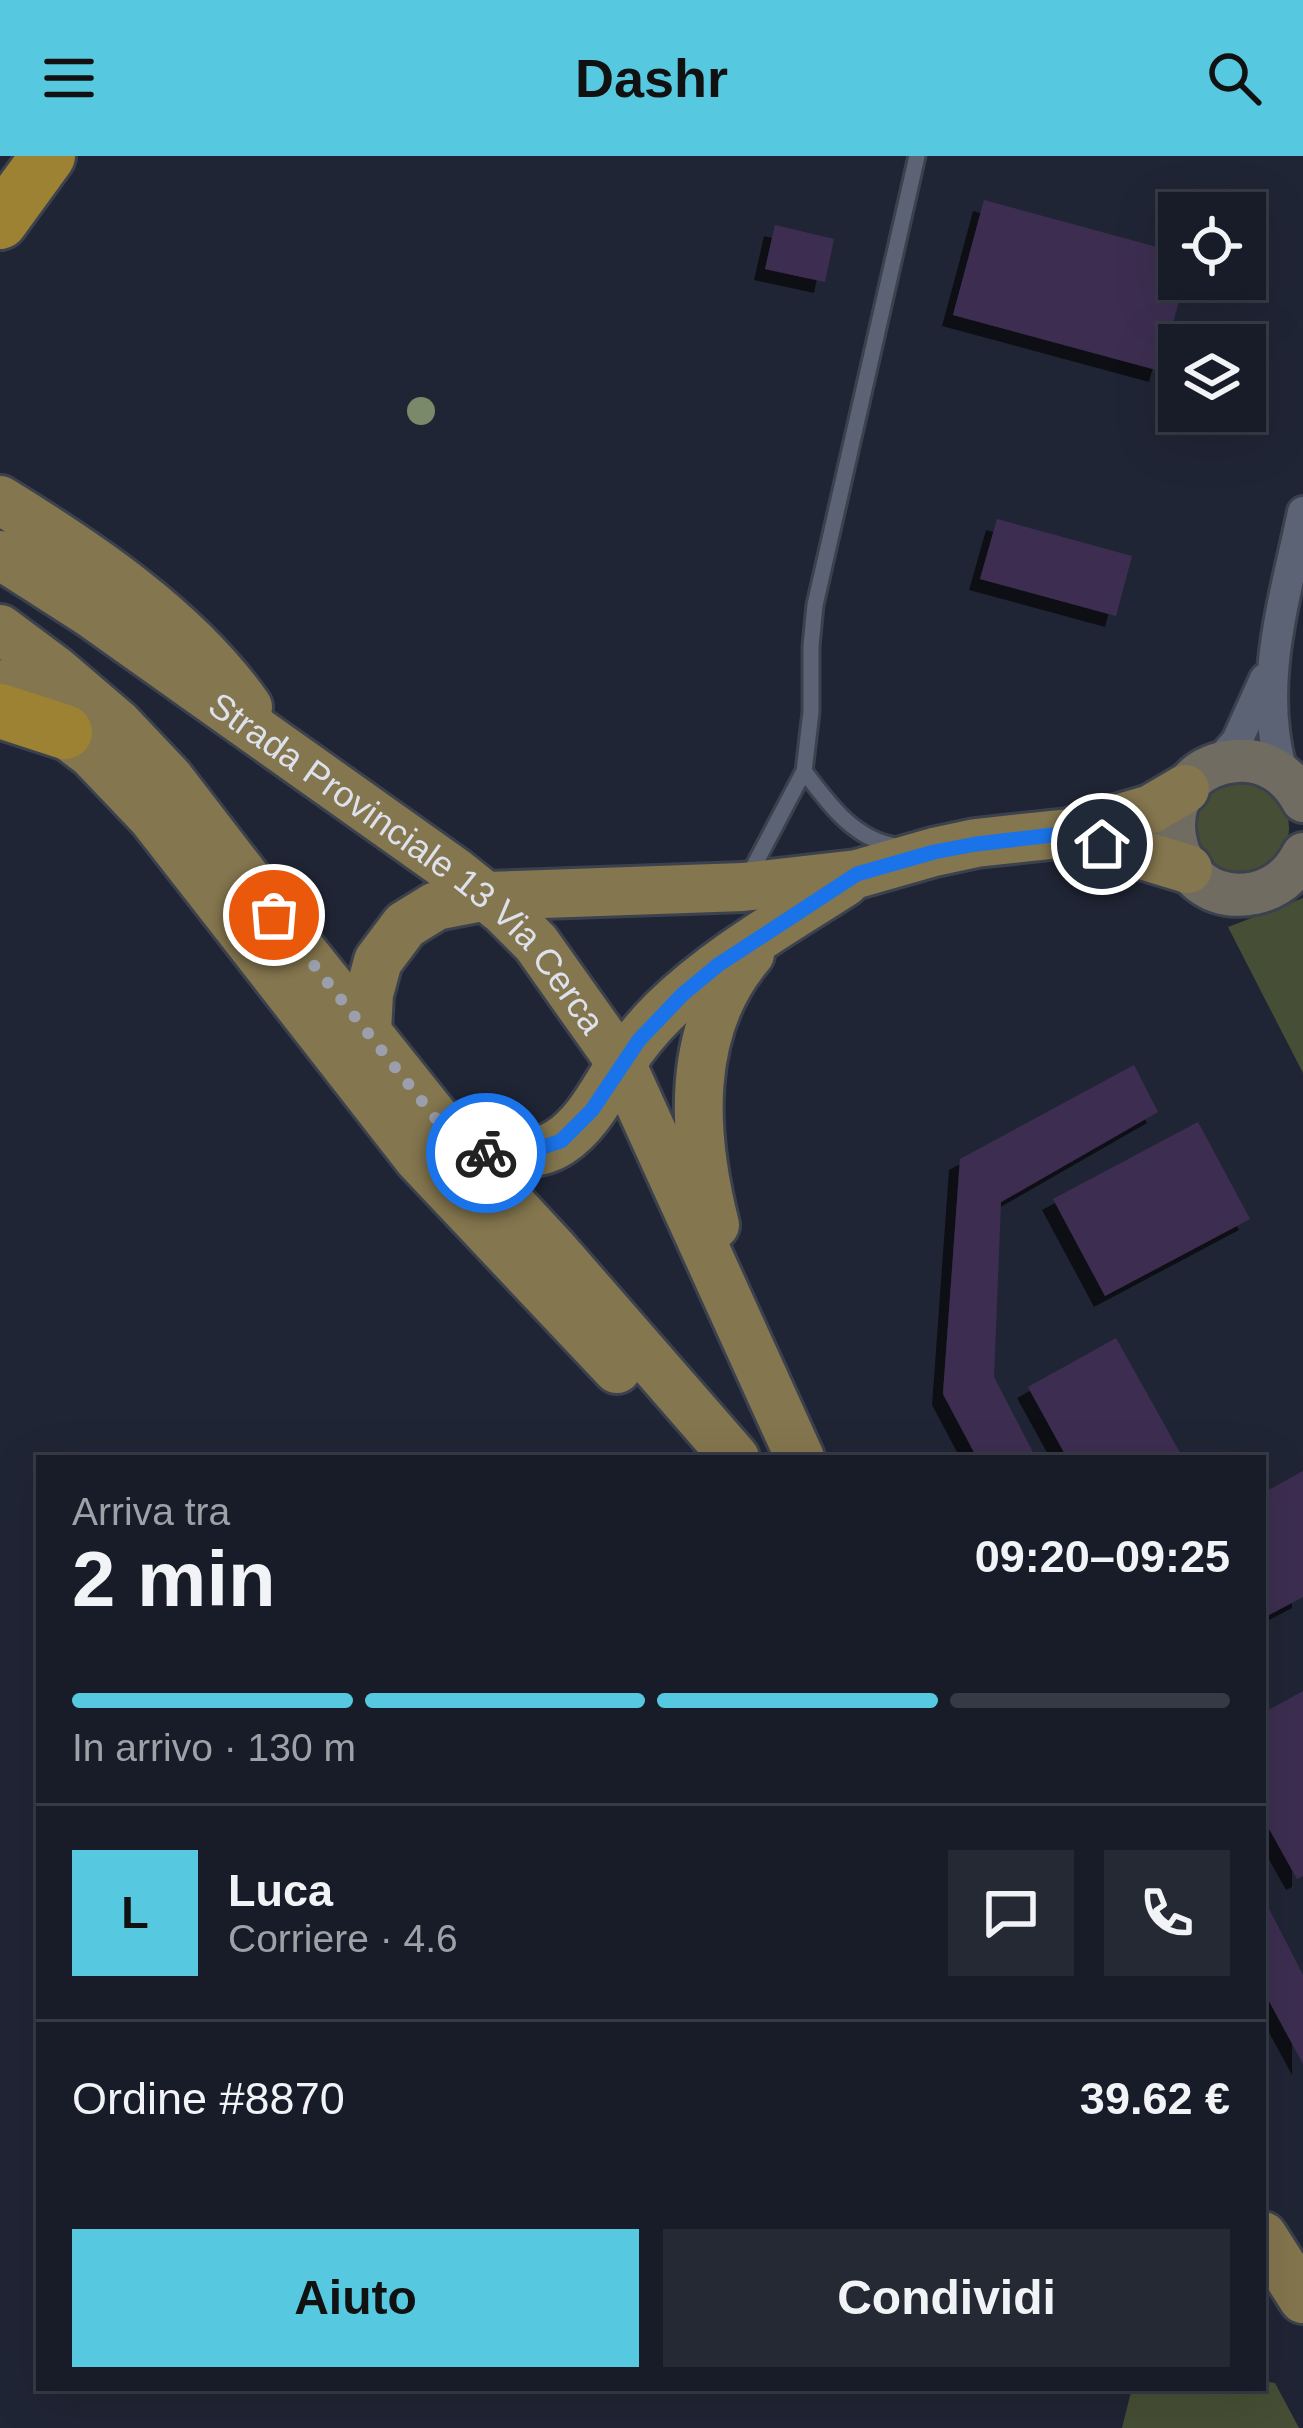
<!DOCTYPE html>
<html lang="it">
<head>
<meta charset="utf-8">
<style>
  body { margin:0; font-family:Helvetica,sans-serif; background:#252934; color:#f1f3f6; height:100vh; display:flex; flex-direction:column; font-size:45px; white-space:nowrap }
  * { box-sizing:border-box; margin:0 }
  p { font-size:39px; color:#9fa1a8 }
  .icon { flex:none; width:66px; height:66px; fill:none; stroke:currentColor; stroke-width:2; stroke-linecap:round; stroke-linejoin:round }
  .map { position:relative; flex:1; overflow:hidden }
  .sheet { position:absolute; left:36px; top:1299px; width:1230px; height:936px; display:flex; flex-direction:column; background:#181c28; border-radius:0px; box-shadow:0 12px 48px #0002,0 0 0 3px #363a45 }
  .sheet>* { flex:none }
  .buttons { position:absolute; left:1158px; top:36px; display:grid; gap:24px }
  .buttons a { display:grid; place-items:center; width:108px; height:108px; border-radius:0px; background:#181c28; box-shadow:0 12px 48px #0002,0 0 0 3px #363a45; font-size:60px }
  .pin { position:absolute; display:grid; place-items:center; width:102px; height:102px; color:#fff; margin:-51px; border:6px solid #fff; border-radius:50%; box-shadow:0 3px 12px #0007 }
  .courier { position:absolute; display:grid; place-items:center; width:120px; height:120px; margin:-60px; border:9px solid #1a73e8; border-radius:50%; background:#fff; color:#222; box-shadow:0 3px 15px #0007 }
  .overview em { font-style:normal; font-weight:800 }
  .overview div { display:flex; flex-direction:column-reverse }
  .overview { display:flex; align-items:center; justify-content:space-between; height:204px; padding:0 36px }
  h1 { font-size:78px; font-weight:800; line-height:90px }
  .bar { display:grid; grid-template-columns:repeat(4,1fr); gap:18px 12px; align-content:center; height:144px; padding:0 36px }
  .bar i { height:15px; border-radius:9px; background:#363a45 }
  .bar .selected { background:#56c9e0 }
  .bar p { grid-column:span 4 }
  .line { display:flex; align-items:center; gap:30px; padding:0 36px; border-top:3px solid #363a45 }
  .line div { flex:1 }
  .round { display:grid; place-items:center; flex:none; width:126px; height:126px; border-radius:0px; background:#252934 }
  .action { display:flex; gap:24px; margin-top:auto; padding:24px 36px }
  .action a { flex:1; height:138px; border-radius:0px; background:#56c9e0; color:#111; font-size:48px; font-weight:800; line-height:138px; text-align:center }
  .action a+a { background:#252934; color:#f1f3f6 }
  header { display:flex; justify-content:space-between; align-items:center; height:156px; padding:0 36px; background:#56c9e0; color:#111; font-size:54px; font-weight:800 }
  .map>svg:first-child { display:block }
  .green { fill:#464f35 }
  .building { fill:#3e2e51; filter:url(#shadow) }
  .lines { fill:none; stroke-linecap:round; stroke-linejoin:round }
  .lane-casing { stroke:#3c414e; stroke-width:21 }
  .street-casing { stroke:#3c414e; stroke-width:36 }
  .secondary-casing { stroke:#3c414e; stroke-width:48 }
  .primary-casing { stroke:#3c414e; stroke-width:54 }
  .highway-casing { stroke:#3c414e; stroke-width:60 }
  .lane { stroke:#5c6375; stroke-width:15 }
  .street { stroke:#5c6375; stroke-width:30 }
  .secondary { stroke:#706c62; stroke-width:42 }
  .primary { stroke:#84764e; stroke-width:48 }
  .highway { stroke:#9e8234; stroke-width:54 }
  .tree { fill:#79896a }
  .done { stroke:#9b9fac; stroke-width:12; stroke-dasharray:0 21.6 }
  .route { stroke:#1a73e8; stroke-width:15 }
  .labels { text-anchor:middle; stroke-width:9; stroke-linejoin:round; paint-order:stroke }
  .street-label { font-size:36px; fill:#dde1ec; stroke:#0c0e16 }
</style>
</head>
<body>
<header><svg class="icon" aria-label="menu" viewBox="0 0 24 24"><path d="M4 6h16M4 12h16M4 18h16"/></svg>Dashr<svg class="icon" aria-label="search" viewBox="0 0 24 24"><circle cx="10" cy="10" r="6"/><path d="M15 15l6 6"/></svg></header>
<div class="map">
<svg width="1303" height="2272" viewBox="0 0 1303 2272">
  <defs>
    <filter id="shadow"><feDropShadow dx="-11" dy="11" stdDeviation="0" flood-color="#0009"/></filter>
  </defs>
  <rect width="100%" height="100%" fill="#202535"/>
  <path class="green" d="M1239,621C1249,624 1266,627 1273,635C1303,665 1289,712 1246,719C1236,721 1221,714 1210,711L1192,682C1198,638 1198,638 1239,621Z
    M1303,742V917L1228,771Z
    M1263,2225L1275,2227L1299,2272H1122L1132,2232H1263Z"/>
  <path class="building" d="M984,44L1179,97V123H1185L1160,215L953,159Z
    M775,69L834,83L825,126L765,113Z
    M997,363L1132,400L1116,460L980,423Z
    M1134,909L1158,956L1001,1046L994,1221L1036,1302H977L943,1238L960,1003Z
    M1198,966L1250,1063L1105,1140L1053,1043Z
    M1116,1182L1183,1302H1067L1028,1231Z
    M1303,1315V1441L1269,1459L1263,1448V1337Z
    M1303,1535V1720L1297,1723L1263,1662V1557Z
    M1263,1741L1303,1819V1908L1263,1834Z"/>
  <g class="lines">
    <g class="lane-casing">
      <path id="lane" d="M804,615C828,647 854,684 897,690
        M747,723L804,615L811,556V490L815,449L917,0"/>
    </g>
    <g class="street-casing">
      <path id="street" d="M1216,609L1237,585L1265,523
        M1283,619C1256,531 1285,443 1303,356"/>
    </g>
    <g class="secondary-casing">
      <path id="secondary" d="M1303,645C1290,620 1266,602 1236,605C1140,613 1163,756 1255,737C1277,732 1293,718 1303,698"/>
    </g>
    <g class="primary-casing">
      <g id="primary">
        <path d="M0,344C88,398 188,465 248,551"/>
        <path id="s1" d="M0,399L89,456L454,715L504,755L536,787L621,907L800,1302"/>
        <path d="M0,473L55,514L118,568L169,622L303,796L460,993L553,1093L735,1302"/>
        <path d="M0,528L92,598L152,661L418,1002L617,1213"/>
        <path d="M1069,677L1188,713"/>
        <path d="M367,875L369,838L378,805L405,769L436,750L487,740L743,731L857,718L934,696L976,687L1069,677L1151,653L1185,633"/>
        <path d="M460,993C491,998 533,1004 560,986C589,967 604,933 623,905C634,888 649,870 664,855C717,803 783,766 845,726"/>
        <path d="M715,1069C692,978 685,874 750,798"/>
        <path d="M1263,2080L1303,2143"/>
      </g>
    </g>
    <g class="highway-casing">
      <path id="highway" d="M0,66L48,0
        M0,555L65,576"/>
    </g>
    <use href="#lane" class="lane"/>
    <use href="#street" class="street"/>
    <use href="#secondary" class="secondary"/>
    <use href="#primary" class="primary"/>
    <use href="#highway" class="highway"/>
  </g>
  <circle class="tree" cx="421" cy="255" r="14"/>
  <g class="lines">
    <path class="done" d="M274,759L460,993L486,997"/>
    <path class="route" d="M486,997L528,996L561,985L592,954L639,884L683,838L718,809L857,718L934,696L976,688L1070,677L1102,688"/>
  </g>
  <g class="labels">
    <g class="street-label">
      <text dy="13" stroke="none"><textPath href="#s1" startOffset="513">Strada Provinciale 13 Via Cerca</textPath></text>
    </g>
  </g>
</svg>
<div class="buttons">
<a><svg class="icon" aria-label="locate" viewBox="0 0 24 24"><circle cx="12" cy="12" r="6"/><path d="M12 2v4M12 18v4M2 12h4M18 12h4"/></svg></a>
<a><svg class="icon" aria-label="layers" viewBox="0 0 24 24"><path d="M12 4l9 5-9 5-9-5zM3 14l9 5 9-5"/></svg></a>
</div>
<div class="pin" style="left:274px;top:759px;background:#ea580c"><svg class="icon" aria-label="bag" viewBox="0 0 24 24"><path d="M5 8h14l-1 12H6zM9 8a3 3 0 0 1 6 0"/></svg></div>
<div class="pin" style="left:1102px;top:688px;background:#1f2937"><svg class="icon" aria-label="home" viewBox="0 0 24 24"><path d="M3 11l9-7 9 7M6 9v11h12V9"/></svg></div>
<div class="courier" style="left:486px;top:997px"><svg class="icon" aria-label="bike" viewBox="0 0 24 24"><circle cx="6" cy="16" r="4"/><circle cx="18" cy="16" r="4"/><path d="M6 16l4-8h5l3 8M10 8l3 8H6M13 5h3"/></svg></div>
<section class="sheet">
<div class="overview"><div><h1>2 min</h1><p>Arriva tra</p></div><em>09:20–09:25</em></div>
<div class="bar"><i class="selected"></i><i class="selected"></i><i class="selected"></i><i></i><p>In arrivo · 130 m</p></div>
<div class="line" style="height:216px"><b class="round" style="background:#56c9e0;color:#111">L</b><div><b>Luca</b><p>Corriere · 4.6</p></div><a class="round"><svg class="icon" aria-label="chat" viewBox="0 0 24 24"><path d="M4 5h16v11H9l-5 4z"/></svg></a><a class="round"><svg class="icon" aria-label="phone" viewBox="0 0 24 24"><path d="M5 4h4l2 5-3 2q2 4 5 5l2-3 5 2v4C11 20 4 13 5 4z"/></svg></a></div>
<div class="line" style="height:156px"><div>Ordine #8870</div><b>39.62 €</b></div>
<div class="action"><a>Aiuto</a><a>Condividi</a></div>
</section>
</div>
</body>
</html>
